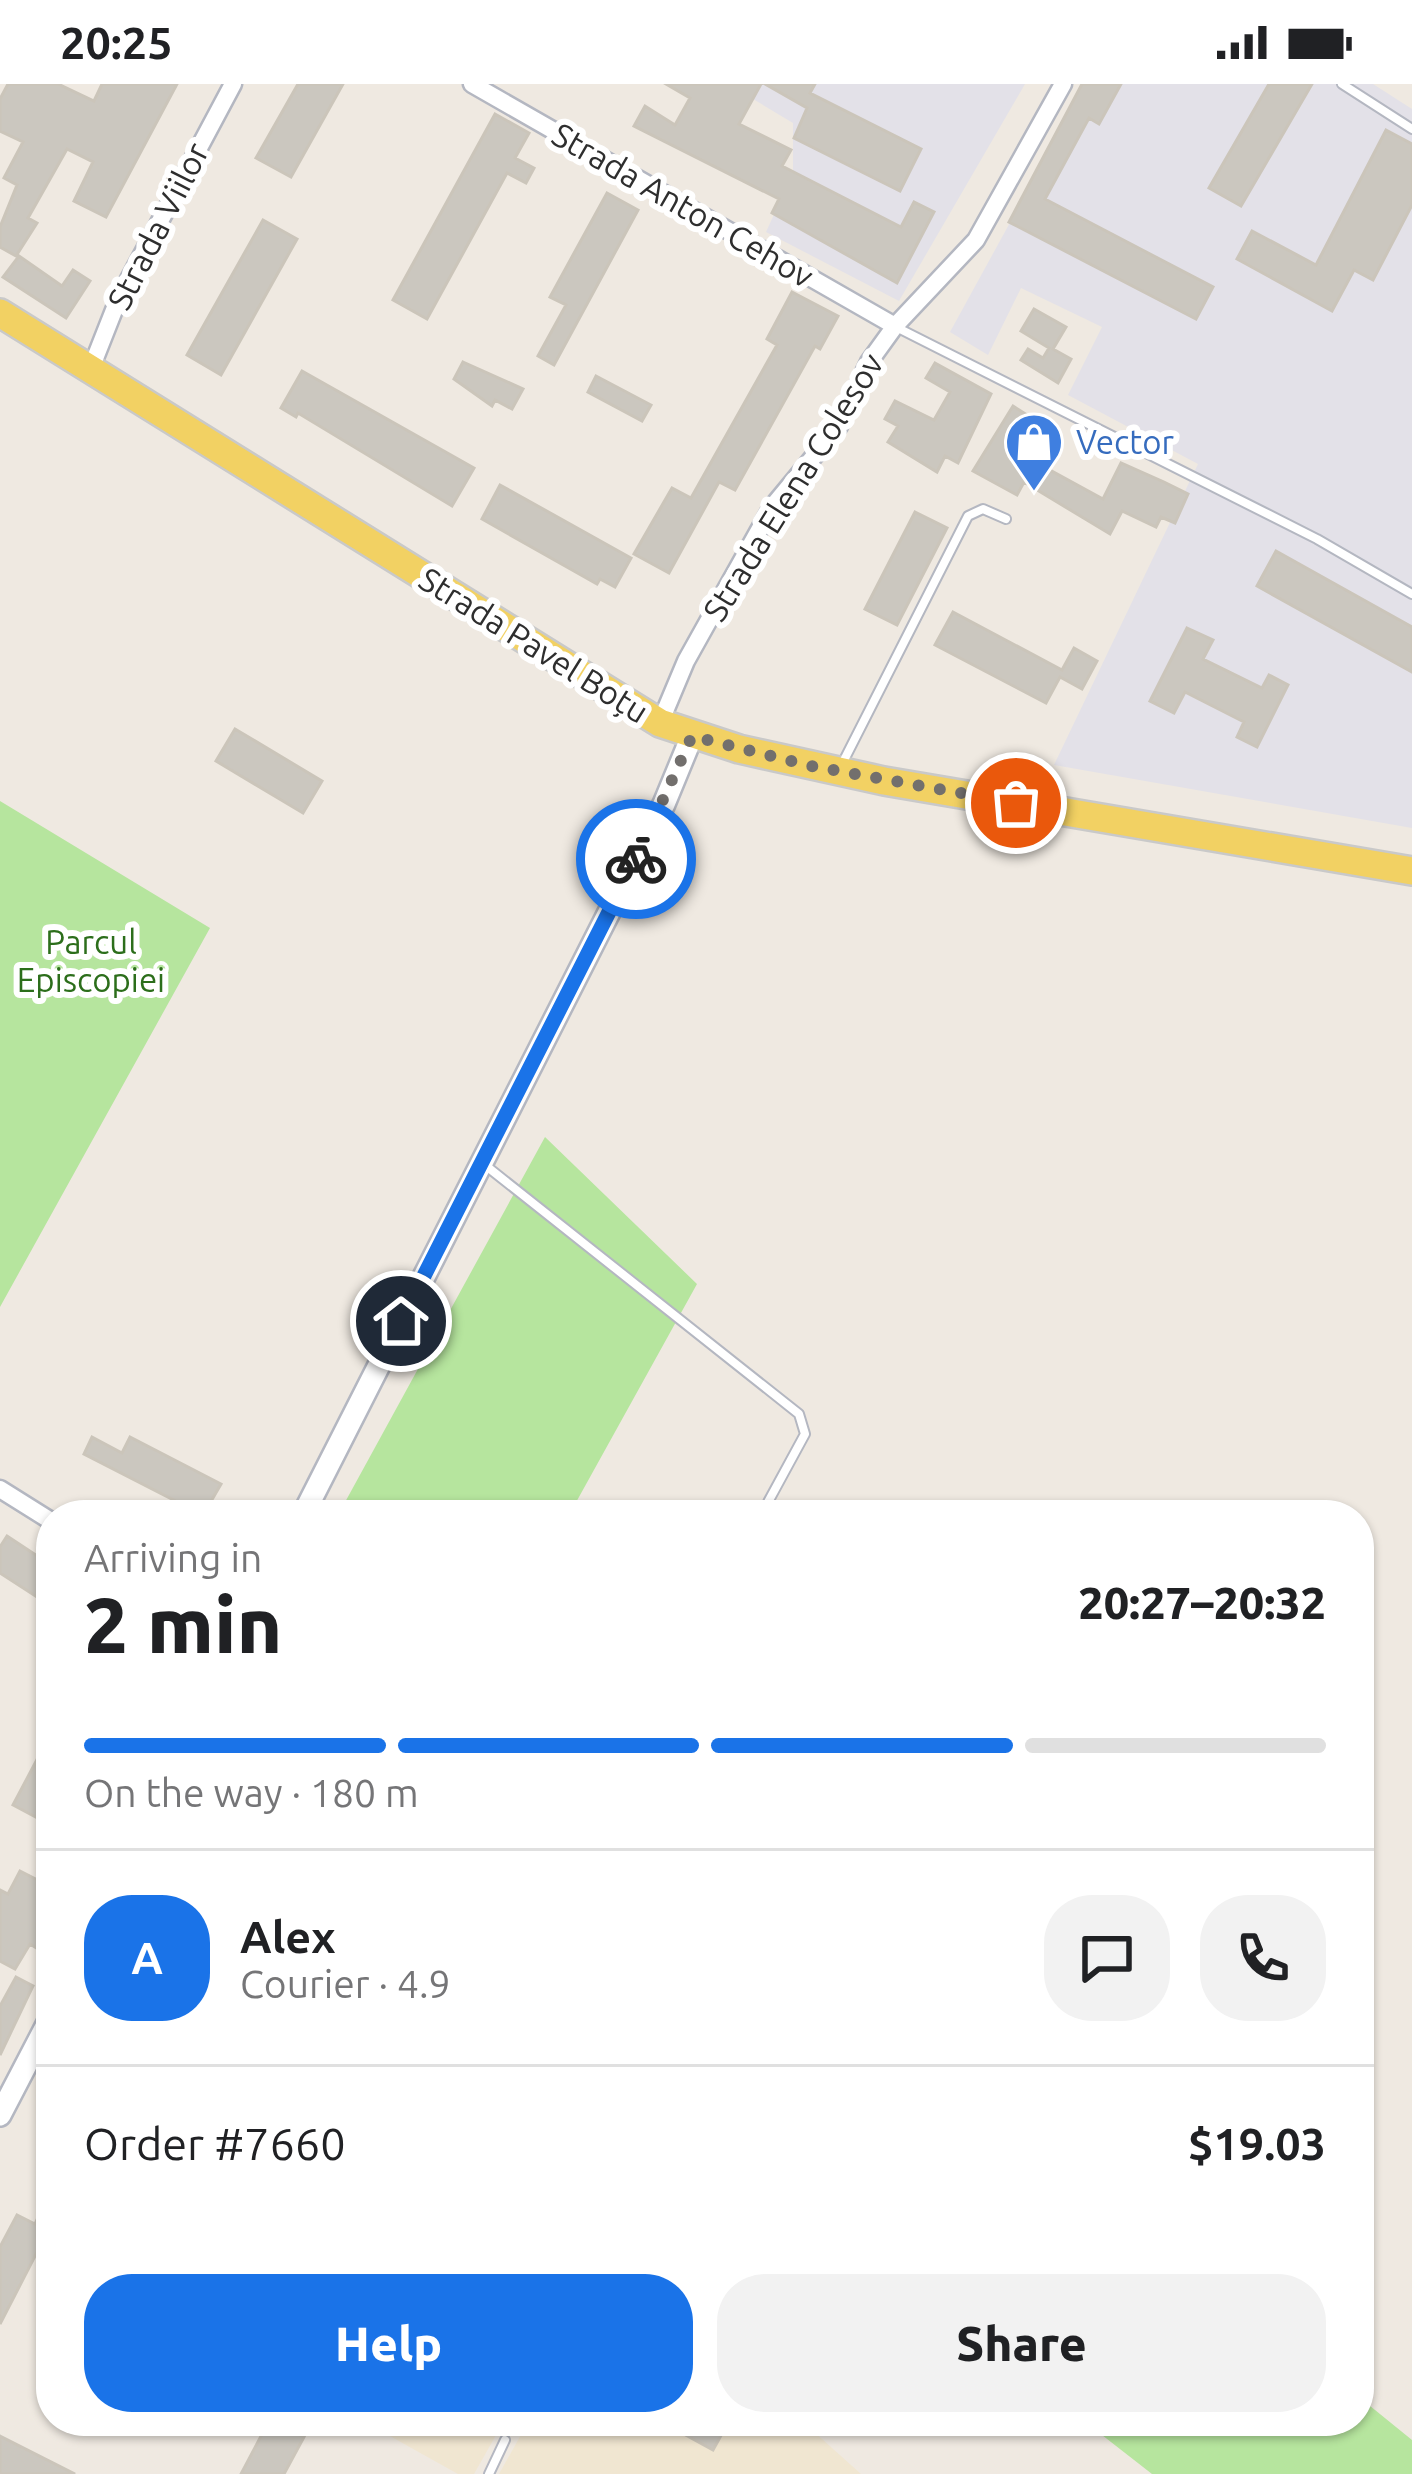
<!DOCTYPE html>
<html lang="en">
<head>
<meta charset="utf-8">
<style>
  body { margin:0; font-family:Ubuntu,sans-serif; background:#f2f2f2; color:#202124; height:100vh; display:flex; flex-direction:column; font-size:45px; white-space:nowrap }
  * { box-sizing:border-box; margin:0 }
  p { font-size:39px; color:#757577 }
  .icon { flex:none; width:66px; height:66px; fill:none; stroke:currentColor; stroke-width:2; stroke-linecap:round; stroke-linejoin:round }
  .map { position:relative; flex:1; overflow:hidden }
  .drawer { position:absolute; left:36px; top:1416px; width:1338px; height:936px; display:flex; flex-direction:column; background:#fff; border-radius:48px; box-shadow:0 3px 9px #0004 }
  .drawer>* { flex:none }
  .pin { position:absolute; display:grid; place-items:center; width:102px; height:102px; color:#fff; margin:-51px; border:6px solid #fff; border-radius:50%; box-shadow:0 3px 12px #0007 }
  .courier { position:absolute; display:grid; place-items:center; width:120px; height:120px; margin:-60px; border:9px solid #1a73e8; border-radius:50%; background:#fff; color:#222; box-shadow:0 3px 15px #0007 }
  .head em { font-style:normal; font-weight:800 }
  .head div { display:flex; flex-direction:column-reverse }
  .head { display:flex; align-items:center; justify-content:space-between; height:204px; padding:0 48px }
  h1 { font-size:78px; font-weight:800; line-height:90px }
  .bar { display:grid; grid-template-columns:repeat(4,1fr); gap:18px 12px; align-content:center; height:144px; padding:0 48px }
  .bar i { height:15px; border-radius:9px; background:#e0e0e0 }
  .bar .on { background:#1a73e8 }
  .bar p { grid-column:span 4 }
  .line { display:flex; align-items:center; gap:30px; padding:0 48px; border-top:3px solid #e0e0e0 }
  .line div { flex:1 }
  .round { display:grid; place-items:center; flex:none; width:126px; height:126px; border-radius:48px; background:#f2f2f2 }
  .cta { display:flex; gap:24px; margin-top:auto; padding:24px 48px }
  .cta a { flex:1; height:138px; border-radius:48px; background:#1a73e8; color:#fff; font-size:48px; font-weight:800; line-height:138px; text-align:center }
  .cta a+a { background:#f2f2f2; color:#202124 }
  .status { display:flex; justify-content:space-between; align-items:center; height:84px; padding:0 60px; background:#fff; direction:ltr }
  .status svg { height:33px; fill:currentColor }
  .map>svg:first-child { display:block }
  .industrial { fill:#e3e1e8 }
  .education { fill:#f0e6d1 }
  .green { fill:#b6e59e }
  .building { fill:#cbc7bf; stroke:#cbc5ba; stroke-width:3 }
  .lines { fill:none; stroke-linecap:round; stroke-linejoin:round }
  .service-casing { stroke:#b4b7c1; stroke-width:12 }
  .minor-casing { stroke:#b4b7c1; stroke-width:21 }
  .tertiary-casing { stroke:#b4b7c1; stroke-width:26 }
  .primary-casing { stroke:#c9c9c9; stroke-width:32 }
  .service { stroke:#fff; stroke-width:8 }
  .minor { stroke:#fff; stroke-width:16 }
  .tertiary { stroke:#fff; stroke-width:21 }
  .primary { stroke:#f2d163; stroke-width:27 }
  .done { stroke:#726f6d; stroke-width:12; stroke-dasharray:0 21.6 }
  .route { stroke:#1a73e8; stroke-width:15 }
  .labels { text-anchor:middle; stroke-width:12; stroke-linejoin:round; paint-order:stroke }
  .street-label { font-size:33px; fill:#2e2e2e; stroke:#fff }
  .shop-label { font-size:33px; fill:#366cbe; stroke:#fff; text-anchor:start }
  .park-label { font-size:33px; fill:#2c6e1b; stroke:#fff }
</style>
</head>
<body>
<div class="status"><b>20:25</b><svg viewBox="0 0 49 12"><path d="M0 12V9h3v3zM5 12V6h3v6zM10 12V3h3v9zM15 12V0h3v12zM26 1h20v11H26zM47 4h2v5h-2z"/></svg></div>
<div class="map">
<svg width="1412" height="2390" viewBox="0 0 1412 2390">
  <rect width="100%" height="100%" fill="#efe9e1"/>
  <path class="industrial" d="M728,0H1025L899,217L766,148L793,89V39Z
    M1086,0H1373L1412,25V744L1054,681L1198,380L1068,311L1102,243L1021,204L988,271L950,248Z"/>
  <path class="education" d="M363,2337H504L474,2390H458Z
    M522,2337H802L861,2390H499L527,2340Z"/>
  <path class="green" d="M0,717L210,844L0,1223Z
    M545,1053L697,1200L569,1431H338Z
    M1359,2313L1412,2356V2390H1152L1084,2337H1359Z"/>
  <path class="building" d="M8,0H58L94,17L102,0H177L106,133L74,117L93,78L67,65L28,134L37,139L16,172L0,163V143L17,101L4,94L23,58L0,47V15Z
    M298,0H343L291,93L256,74Z
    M666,0H761L739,40L791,66L782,82L901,143L914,118L934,128L897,199L772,129L779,115L634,42L645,22L675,41L690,14Z
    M765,0H815L810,9L921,65L900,107L794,54L807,24Z
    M1082,0H1121L1099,40L1089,34L1045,115L1213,203L1196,235L1009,138Z
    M1269,0H1312L1241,122L1209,104Z
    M495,30L529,49L515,74L534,84L526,99L507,89L427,235L393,216Z
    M1386,46L1412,60V121L1373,196L1354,186L1332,227L1237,175L1252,147L1316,181Z
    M607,109L638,126L554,281L538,272L566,221L550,213Z
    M263,136L297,155L221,291L187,271Z
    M19,172L62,202L73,186L90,197L66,234L3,193Z
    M792,208L838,232L820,265L815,262L735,406L719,398L669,489L634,470L672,404L691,414L777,261L767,255Z
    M1034,225L1066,243L1053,265L1071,275L1058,299L1021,276L1028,265L1043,274L1049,264L1021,247Z
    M463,278L523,305L512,325L495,316L492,322L454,295Z
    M935,279L991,310L958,379L945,372L937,388L888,358L898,342L885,335L895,317L934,336L950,308L926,294Z
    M302,287L474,384L452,422L298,329L296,333L281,324Z
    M596,292L651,321L642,337L588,308Z
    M1013,322L1035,336L1017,368L1103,415L1121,379L1164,398L1188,410L1175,439L1161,433L1156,443L1122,427L1110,450L1024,398L1017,411L973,387Z
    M500,401L631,474L615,503L600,495L597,500L482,435Z
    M915,428L947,444L897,541L865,525Z
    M1276,467L1412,543V588L1257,502Z
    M953,528L1062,586L1074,564L1097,577L1082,605L1060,593L1046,619L935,561Z
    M1187,544L1213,556L1203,575L1262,604L1269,591L1288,601L1257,663L1237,653L1244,638L1185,608L1174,629L1150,617Z
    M235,645L322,697L303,729L216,677Z
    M92,1353L122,1369L130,1353L221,1400L203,1431L84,1370Z
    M7,1452L51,1481V1522L0,1489V1463Z
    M51,1649V1726L45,1738L13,1721Z
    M20,1787L51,1803V1873L30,1860L15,1885L0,1877V1806L8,1810Z
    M16,1893L33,1902L0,1971V1922Z
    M51,2106V2141L0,2240V2163L17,2131L35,2140Z
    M269,2337L304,2353L284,2390H241Z
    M660,2337H729L713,2366Z
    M0,2352L75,2390H0Z"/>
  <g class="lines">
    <g class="service-casing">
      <path id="service" d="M1342,0L1412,45
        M896,243L1317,455L1412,510
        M841,682L968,432L983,425L1006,435
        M485,1081L799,1330L805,1350L761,1431
        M489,2390L505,2356"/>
    </g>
    <g class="minor-casing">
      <path id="minor" d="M472,0L895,242
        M90,287L118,216L233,0
        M660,639L686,577L772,423L839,342L869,278L895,242L976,156L1063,0
        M0,1405L51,1437"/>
    </g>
    <g class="tertiary-casing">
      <path id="tertiary" d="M303,1431L664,720L692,652
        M0,2031L51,1933"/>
    </g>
    <g class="primary-casing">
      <path id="primary" d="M0,229L660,639L739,665L884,697L1412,787"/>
    </g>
    <use href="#service" class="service"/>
    <use href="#minor" class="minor"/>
    <use href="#tertiary" class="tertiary"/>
    <use href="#primary" class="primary"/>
  </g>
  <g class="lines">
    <path class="done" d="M636,775L692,652L811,682L1016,719"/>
    <path class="route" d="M401,1237L636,775"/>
  </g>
  <defs>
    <g id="shop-pin" transform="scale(3)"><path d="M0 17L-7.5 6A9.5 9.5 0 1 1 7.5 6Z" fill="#3f7fe0" stroke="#fff"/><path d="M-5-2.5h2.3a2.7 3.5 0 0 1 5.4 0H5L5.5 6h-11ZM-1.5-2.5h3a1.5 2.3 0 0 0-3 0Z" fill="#fff"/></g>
  </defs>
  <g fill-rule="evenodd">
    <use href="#shop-pin" x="1034" y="358"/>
  </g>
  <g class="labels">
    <g class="street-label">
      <text transform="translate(683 121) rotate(30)" y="12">Strada Anton Cehov</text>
      <text transform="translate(158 142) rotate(-63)" y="12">Strada Viilor</text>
      <text transform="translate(793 403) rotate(-58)" y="12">Strada Elena Colesov</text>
      <text transform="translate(534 561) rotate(32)" y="12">Strada Pavel Boțu</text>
    </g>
    <g class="shop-label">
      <text x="1076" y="370">Vector</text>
    </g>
    <g class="park-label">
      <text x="91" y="870">Parcul<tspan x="91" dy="38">Episcopiei</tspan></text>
    </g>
  </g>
</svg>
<div class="pin" style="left:1016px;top:719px;background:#ea580c"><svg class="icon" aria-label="bag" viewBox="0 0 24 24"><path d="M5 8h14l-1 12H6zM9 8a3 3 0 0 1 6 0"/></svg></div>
<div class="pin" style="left:401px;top:1237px;background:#1f2937"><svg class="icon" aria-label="home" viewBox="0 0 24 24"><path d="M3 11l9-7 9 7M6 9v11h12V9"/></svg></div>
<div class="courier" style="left:636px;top:775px"><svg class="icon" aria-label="bike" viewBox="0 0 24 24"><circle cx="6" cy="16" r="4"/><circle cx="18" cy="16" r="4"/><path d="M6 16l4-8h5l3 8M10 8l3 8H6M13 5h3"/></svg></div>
<section class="drawer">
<div class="head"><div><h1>2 min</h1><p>Arriving in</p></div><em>20:27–20:32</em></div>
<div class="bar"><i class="on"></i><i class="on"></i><i class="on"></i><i></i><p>On the way · 180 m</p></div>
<div class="line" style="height:216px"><b class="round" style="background:#1a73e8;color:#fff">A</b><div><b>Alex</b><p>Courier · 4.9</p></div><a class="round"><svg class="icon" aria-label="chat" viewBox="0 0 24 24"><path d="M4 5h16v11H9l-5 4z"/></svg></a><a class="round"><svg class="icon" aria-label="phone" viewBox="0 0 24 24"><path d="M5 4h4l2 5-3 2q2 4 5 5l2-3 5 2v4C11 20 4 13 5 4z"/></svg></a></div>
<div class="line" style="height:156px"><div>Order #7660</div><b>$19.03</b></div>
<div class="cta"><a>Help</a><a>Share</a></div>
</section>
</div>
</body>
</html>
